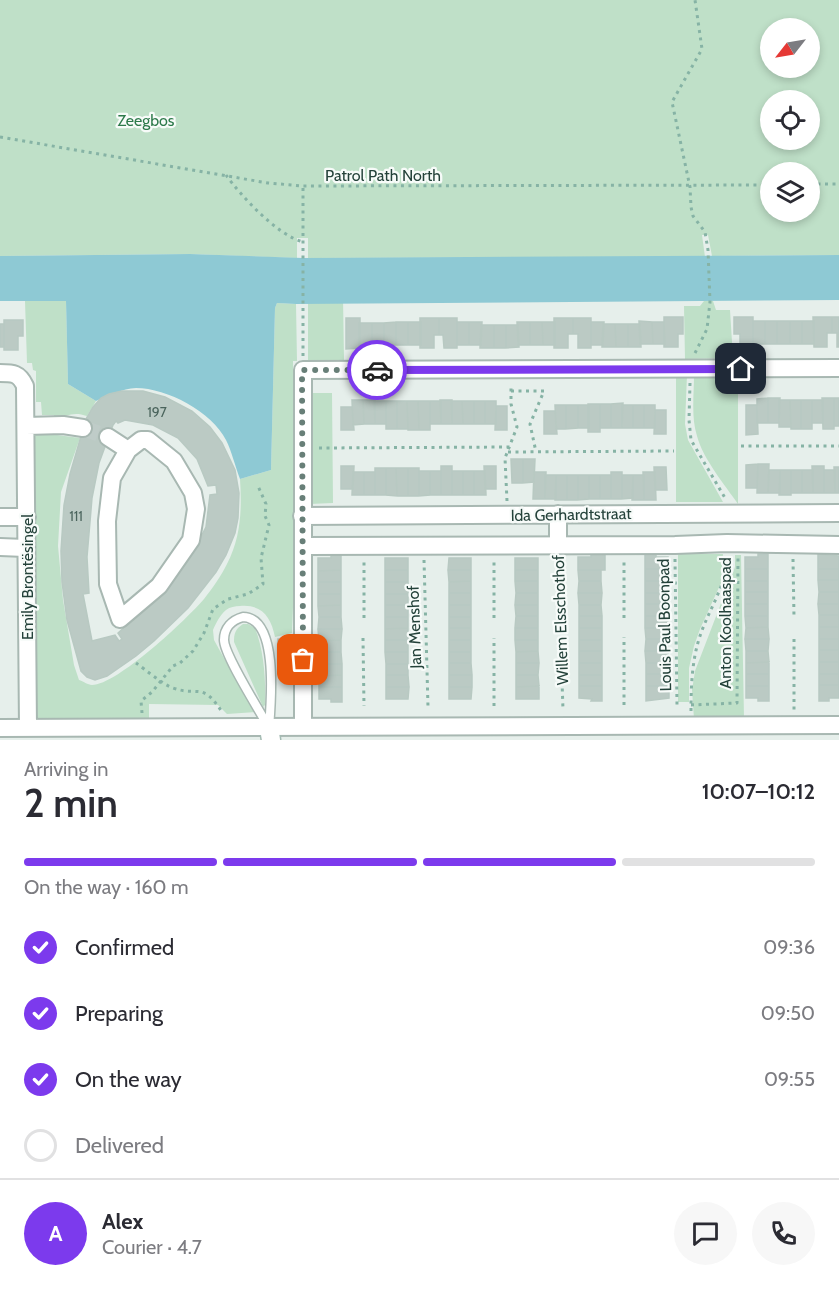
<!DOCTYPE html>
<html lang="en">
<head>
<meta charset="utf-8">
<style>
  body { margin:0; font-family:Cabin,sans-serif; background:#f7f7f7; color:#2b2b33; height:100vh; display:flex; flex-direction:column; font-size:22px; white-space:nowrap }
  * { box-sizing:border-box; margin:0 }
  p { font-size:20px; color:#7c7c81 }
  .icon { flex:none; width:33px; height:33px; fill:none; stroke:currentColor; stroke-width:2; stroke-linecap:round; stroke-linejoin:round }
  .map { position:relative; height:740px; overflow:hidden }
  .side { display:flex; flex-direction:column; background:#fff; flex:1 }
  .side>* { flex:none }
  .needle { width:39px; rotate:239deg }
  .controls { position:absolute; left:760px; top:18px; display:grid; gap:12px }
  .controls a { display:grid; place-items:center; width:60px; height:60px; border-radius:50%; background:#fff; box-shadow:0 3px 9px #0003; font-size:30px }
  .pin { position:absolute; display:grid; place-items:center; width:51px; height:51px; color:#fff; margin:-26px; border-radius:12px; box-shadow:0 3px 9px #0006 }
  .courier { position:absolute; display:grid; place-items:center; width:60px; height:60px; margin:-30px; border:4px solid #7c3aed; border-radius:50%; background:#fff; color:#222; box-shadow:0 2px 8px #0007 }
  .head em { font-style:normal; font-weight:600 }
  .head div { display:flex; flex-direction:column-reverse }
  .head { display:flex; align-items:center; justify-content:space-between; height:102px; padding:0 24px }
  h1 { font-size:39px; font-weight:600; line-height:45px }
  .bar { display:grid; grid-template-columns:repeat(4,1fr); gap:9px 6px; align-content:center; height:72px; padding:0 24px }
  .bar i { height:8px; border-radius:4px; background:#e1e1e2 }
  .bar .selected { background:#7c3aed }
  .bar p { grid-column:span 4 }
  .line { display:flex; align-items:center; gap:15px; padding:0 24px; border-top:2px solid #e1e1e2 }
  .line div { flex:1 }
  .round { display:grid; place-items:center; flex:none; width:63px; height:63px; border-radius:32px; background:#f7f7f7 }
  ol { padding:0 24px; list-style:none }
  li { display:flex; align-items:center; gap:18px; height:66px }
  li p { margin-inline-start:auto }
  li .icon { padding:6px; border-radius:50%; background:#7c3aed; color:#fff; stroke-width:4 }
  li:last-child { color:#7c7c81 }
  li i { width:33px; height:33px; border:3px solid #e1e1e2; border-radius:50% }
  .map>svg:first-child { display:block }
  .green { fill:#bfe0c8; fill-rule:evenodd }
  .water { fill:#8ec9d4 }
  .building { fill:#bbcac4; stroke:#b8c9c2; stroke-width:1.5; fill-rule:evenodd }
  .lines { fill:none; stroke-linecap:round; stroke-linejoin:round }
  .street-tunnel { stroke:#bfccc8; stroke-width:16; stroke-dasharray:16 8; stroke-linecap:butt }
  .lane-casing { stroke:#a8b8b2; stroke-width:11 }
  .street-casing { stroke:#a8b8b2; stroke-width:20 }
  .secondary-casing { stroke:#a4bbb3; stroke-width:21 }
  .path { stroke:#86b3a5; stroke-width:3; stroke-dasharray:3 4.5; stroke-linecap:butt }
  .lane { stroke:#fff; stroke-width:8 }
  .street { stroke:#fff; stroke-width:16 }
  .secondary { stroke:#fff; stroke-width:18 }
  .done { stroke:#687f78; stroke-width:6; stroke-dasharray:0 10.8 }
  .route { stroke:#7c3aed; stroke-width:8 }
  .labels { text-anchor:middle; stroke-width:4.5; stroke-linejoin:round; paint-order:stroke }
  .number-label { font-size:14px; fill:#4a645c }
  .park-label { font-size:16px; fill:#2d7a4b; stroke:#f7fbf9 }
  .street-label { font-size:16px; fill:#24423a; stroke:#f7fbf9 }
</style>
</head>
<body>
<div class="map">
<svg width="839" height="740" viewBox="0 0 839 740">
  <rect width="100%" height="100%" fill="#e6efeb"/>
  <path class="green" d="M0,0H839V255L712,256L708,235H702L705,257L308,258V238H297V258L190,254L0,256ZM771,28H810V68H771ZM771,100H810V140H771ZM771,172H810V212H771Z
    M308,297H343L344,360H308Z
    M25,301H66L68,384L96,401L87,416C73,411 67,416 54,420V415H42L41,402H36V371L33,370L32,363H27Z
    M704,301H713L716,310H730L733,358L685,359L684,306H700Z
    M277,303L296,304L297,361H293L295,555L292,633L275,637C271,617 262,604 240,606C235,606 230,607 226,610C220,615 216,623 213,630L214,640L247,700L257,712L227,714L218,705L149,704V720L37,721L31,435H57L80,438L61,492L58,546L63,600L74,665L79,680C83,681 88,685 92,685C117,685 187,619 204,599C212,589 221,576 227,564C241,537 242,509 240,479L271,470L275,308Z
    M676,374L687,375L685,424L688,440L723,502H676Z
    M694,375H738V504C725,485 703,459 697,436C691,417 694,395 694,375Z
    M309,393H332L333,503L310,504Z
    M678,554H723L721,583L700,629L694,646L689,668V702H678Z
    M735,555H741L744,718L694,719L692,690L695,671L735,567Z
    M243,624H248L255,628C264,651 266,680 265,705L263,707L234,642C234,634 235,629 243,624Z"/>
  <path class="water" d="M190,254L303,258L839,255V300L296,304L277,303L275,308L271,470L240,479C235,466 232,452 226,440C212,412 167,388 136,388C122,389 109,395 96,401L68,384L66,301H0V256Z"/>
  <path class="building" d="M664,317H683V334H678V347H664Z
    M734,317H753V347H740V334H734Z
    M813,317H832V333H827V347H814Z
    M832,317H839V347H837V333H832Z
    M346,318H360V348L346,349Z
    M420,318H439V335H434V348H420Z
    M439,318H457V348H444L443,335H439Z
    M554,318H573V334H568V348H554Z
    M573,318H591V348H578V334H573Z
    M4,320H23V336H18V350H4Z
    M639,321L652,322L653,344H640Z
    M753,321H765V344H753Z
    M765,321H777V344H765Z
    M777,321H790V344H777Z
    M790,321H802V344H790Z
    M802,321H814V344H802Z
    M396,322V345H384V323Z
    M396,322H408V345H396Z
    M408,322H421V345H408Z
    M457,322H469V345H457Z
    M469,322H482L481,345H469Z
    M517,322H530V345H518Z
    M530,322H542L543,345H530Z
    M542,322H555V345H543Z
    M591,322H604L603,345H591Z
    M652,322H664L665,344H653Z
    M359,323H372V345H359Z
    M372,323H384V345H372Z
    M0,324H4V347H0Z
    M603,324H615L616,347H602Z
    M615,324H628V347H616Z
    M628,324H640L641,347H628Z
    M481,325H494V348H480Z
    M494,325H506V348H494Z
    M506,325H518L519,347L506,348Z
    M122,391H143L165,397L192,411L210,427L222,443L235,470L239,493L238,518L235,533L226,555L216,572L188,608L154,641L136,656L107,676L95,680L87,677L81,671L67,620L62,582L61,551L64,505L70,474L86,419L93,407L101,398L109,394ZM125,420L153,425L178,438L197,459L208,486L216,485L217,494L210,495L206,527L191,556L161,593L118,633L122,639L119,641L115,635L92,641L83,594L89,593L87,557L92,498L99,463L113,425L116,421L118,423Z
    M768,398V423H757V399Z
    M768,398H780L779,423H768Z
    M822,398H834V429H823Z
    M834,398H839V426H834Z
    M352,400H363L364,424L353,425Z
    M363,400H375V424H364Z
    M440,400H452V424H441Z
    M779,400H790L791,427H779Z
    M790,400H801V429H791Z
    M801,400H812V429H801Z
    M812,400H823V423H812Z
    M374,401H386V424H375Z
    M386,401H397V429H386Z
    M397,401H407L408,429H397Z
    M407,401H418L419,430H408Z
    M418,401H430V430H419Z
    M430,401H441V424H430Z
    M451,401H462L463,424H452Z
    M462,401H474V424H463Z
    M474,401H485V424H474Z
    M485,401H496V424H485Z
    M623,403L622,428H611V404Z
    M588,404H600V432H588Z
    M600,404H611V428H600Z
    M555,405H566V429H556Z
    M566,405H578V428L566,429Z
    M578,405H589V428H578Z
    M622,405H633V428H622Z
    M633,405H644V428H633Z
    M644,405H655V428H644Z
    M746,405H757L758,434L746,435Z
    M496,406H507V430H495Z
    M341,407H352L354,430H341Z
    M655,410H666V434H654Z
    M544,411H555L557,434H544Z
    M511,459H523V483H512Z
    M523,459H535L534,482L523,483Z
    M758,464L757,488H746V465Z
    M758,464H769L768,493H757Z
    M341,466H354L353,489H341Z
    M441,466H452V495H441Z
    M484,466H496V489H485Z
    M812,466H824V493H813Z
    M654,467H666L667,490H655Z
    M834,467H839V493H835Z
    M375,468H386V495H375Z
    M386,468H396L397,496L386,495Z
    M396,468H408V496H397Z
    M408,468H419V496H408Z
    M769,470H780V493H768Z
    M780,470H791V495H779Z
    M791,470H802V493H791Z
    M802,470H813V493H802Z
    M824,470H835V493H824Z
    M419,471H430V495L419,496Z
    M430,471H441V495H430Z
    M452,471H463V495H452Z
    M463,471H474V495H463Z
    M474,471H485L486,495H474Z
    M353,472H364V495H352Z
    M364,472H375V495H364Z
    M534,472H546L545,499H533Z
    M611,472H622V499H611Z
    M643,472H655L656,500H644Z
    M545,475H556V499H545Z
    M556,475H567V500H555Z
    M567,475H578V500H567Z
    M578,475H589V499L578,500Z
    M589,475H600V499H589Z
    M600,475H611V499H600Z
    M622,475H633V498L622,499Z
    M633,475H644V500H632Z
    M591,554H605V570H578V557H591Z
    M645,554H656V557H668V569H645Z
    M758,554H768V569H745V557H758Z
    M818,554L839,556V569H818Z
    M331,555H341V570L318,571V558H331Z
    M385,558H408V570H385Z
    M449,558H471V570H448Z
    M515,558H538V570H515Z
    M645,569H668V581H645Z
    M745,569H768V581H745Z
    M818,569H839V580H818Z
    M341,570V582H318V571Z
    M385,570H408V582H385Z
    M448,570H471V581L449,582Z
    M515,570H538V581H515Z
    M578,570H601V581H579Z
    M818,580H839V592H819Z
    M471,581V593H449V582Z
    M515,581H538V593H516Z
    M579,581H601L602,593H578Z
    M645,581H668V593H645Z
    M745,581H768V592H745Z
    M318,582H341V594H318Z
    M385,582H408V594H385Z
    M745,592H768V604H745Z
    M819,592H839V604H818Z
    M449,593H471V605H449Z
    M516,593H538V605H515Z
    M578,593H602L601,605H579Z
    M645,593H668V604H645Z
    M318,594H341V605L318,606Z
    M385,594H408V605H385Z
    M645,604H668V616H645Z
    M745,604H768V616H745Z
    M818,604H839V615H819Z
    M341,605V617H319L318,606Z
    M385,605H408V617H385Z
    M449,605H471V617H449Z
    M515,605H538V616H516Z
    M579,605H601L602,616H579Z
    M819,615H839V627H819Z
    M516,616H538V628H515Z
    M579,616H602V628H579Z
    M645,616H668V628H645Z
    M745,616H768V627L746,628Z
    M319,617H341L342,629H318Z
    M385,617H408V628L385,629Z
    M449,617H471V628H449Z
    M768,627L769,639H745L746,628Z
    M819,627H839V639H819Z
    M408,628V640H385V629Z
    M449,628H471V640H449Z
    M515,628H538V640H515Z
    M579,628H602V640H579Z
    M645,628H668V639H646Z
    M318,629H342L341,640L319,641Z
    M278,639H287V651H278Z
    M646,639H668V651H645Z
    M745,639H769L768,651H746Z
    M819,639H839V650H819Z
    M341,640V652H319V641Z
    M385,640H408V652H385Z
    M449,640H471V652H449Z
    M515,640H538V651L516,652Z
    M579,640H602V651H579Z
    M819,650H839V662H819Z
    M538,651L539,663H516V652Z
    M579,651H602V663H579Z
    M645,651H668V663H646Z
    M746,651H768L769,662L746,663Z
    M319,652H341L342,664H319Z
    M385,652H408V664H386Z
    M449,652H471V663H449Z
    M769,662V674H746V663Z
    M819,662H839V674H819Z
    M449,663H471L472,675H449Z
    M516,663H539L538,675H516Z
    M579,663H602V675H579Z
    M646,663H668L669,674H646Z
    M319,664H342V675L319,676Z
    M386,664H408V675H386Z
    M646,674H669V686H646Z
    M746,674H769V686H746Z
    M819,674H839V685H819Z
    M342,675V687H319V676Z
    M386,675H408L409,687H386Z
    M449,675H472V687H449Z
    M516,675H538L539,686L516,687Z
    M579,675H602V686H579Z
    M819,685H839V698H829V701H819Z
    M539,686V699H516V687Z
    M579,686H602V701H591L592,699L579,698Z
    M646,686H669V698L646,701Z
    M746,686H769V701H758V698H746Z
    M319,687H342V702H331V699H319Z
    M386,687H409L408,699H386Z
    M449,687H472L471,699H449Z"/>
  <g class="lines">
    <path class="street-tunnel" d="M83,428L108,437"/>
    <g class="lane-casing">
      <path id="lane" d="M243,617C279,618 271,702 269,728C260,711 224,655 224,640C224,628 232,620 243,617Z"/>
    </g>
    <g class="street-casing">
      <path id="street" d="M0,373C13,373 19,373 25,386L28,727
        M26,426L63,425L83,428
        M108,437L128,450
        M141,440H148L174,461L193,493L196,509L191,540L159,586L120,619L108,584L107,521L112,478L128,450Z
        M302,516L839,513
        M0,517H27
        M558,544V514
        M303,546L675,545L727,543L839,545
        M0,547L25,548
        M303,727V370L839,368
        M0,728L839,725"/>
    </g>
    <g class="secondary-casing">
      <path id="secondary" d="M269,728L271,740"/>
    </g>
    <path class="path" d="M0,137L268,183L303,186L771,185
      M226,175C241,196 277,235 303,242
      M810,184H839
      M695,353L707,329L710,302L708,250L705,232L693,216L691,207L690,187L672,102L702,49L695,0
      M303,356V186
      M690,383L689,420L691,440L725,498
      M511,391H544L530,424L536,452
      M741,446H839
      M319,448L511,447
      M508,452L674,451
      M507,501L505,458L517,427L511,404V384
      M675,559L677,705
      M793,559L794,617
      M424,560L428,707
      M558,561L563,710
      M364,618V560
      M494,618V560
      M624,618V560
      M363,638L364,706
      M794,639V712
      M136,663C146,670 162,684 173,688C199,697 202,681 222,712
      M624,705V637
      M691,705L737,703L738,557
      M494,706V638
      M691,711C691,685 692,658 701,633C710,608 725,587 727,559
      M142,713L141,701L152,692L173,666L180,663L193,651L204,633L213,609L228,599L248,594L263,584L261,558L269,525L265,516L266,504L258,486"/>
    <use href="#lane" class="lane"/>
    <use href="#street" class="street"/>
    <use href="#secondary" class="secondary"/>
  </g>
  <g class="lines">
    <path class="done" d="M303,660L302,372L303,370H377"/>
    <path class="route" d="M377,370L741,369"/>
  </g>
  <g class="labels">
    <g class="number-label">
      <text x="157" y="417">197</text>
      <text x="76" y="521">111</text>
    </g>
    <g class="park-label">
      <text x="146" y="126">Zeegbos</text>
    </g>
    <g class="street-label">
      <text x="383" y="181">Patrol Path North</text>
      <text transform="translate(571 514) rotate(-1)" y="6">Ida Gerhardtstraat</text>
      <text transform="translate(27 577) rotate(-90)" y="6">Emily Brontësingel</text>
      <text transform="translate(560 620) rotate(-92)" y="6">Willem Elsschothof</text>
      <text transform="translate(725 623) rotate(-90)" y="6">Anton Koolhaaspad</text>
      <text transform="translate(664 625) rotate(-91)" y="6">Louis Paul Boonpad</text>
      <text transform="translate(414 627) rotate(-92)" y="6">Jan Menshof</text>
    </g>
  </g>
</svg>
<div class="controls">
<a><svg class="needle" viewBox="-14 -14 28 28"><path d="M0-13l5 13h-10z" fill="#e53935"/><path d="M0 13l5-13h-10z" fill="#7c7c81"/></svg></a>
<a><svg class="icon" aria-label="locate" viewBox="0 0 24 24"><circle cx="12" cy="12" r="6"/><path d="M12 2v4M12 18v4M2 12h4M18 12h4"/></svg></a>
<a><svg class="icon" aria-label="layers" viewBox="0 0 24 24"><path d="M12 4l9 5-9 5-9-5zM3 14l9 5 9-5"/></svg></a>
</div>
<div class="pin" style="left:303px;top:660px;background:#ea580c"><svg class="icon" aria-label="bag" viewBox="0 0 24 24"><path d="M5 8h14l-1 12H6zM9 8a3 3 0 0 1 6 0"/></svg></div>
<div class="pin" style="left:741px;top:369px;background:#1f2937"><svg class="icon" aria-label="home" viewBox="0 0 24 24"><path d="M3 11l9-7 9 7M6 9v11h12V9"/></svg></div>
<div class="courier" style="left:377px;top:370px"><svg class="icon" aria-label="car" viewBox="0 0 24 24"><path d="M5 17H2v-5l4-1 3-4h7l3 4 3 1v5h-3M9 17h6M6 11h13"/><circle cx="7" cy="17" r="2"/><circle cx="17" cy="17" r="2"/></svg></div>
</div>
<section class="side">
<div class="head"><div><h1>2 min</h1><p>Arriving in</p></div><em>10:07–10:12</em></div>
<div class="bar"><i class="selected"></i><i class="selected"></i><i class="selected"></i><i></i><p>On the way · 160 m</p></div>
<ol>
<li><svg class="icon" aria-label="check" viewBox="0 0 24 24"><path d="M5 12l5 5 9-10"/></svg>Confirmed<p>09:36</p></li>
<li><svg class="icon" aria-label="check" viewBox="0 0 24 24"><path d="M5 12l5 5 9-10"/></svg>Preparing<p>09:50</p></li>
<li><svg class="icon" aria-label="check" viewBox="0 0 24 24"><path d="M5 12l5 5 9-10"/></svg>On the way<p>09:55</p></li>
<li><i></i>Delivered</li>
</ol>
<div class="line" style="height:108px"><b class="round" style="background:#7c3aed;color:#fff">A</b><div><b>Alex</b><p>Courier · 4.7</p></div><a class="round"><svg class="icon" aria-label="chat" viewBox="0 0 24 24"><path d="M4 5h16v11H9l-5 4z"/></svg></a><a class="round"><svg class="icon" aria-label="phone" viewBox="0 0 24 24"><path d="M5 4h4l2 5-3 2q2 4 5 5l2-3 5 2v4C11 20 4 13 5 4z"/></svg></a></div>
</section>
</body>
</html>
